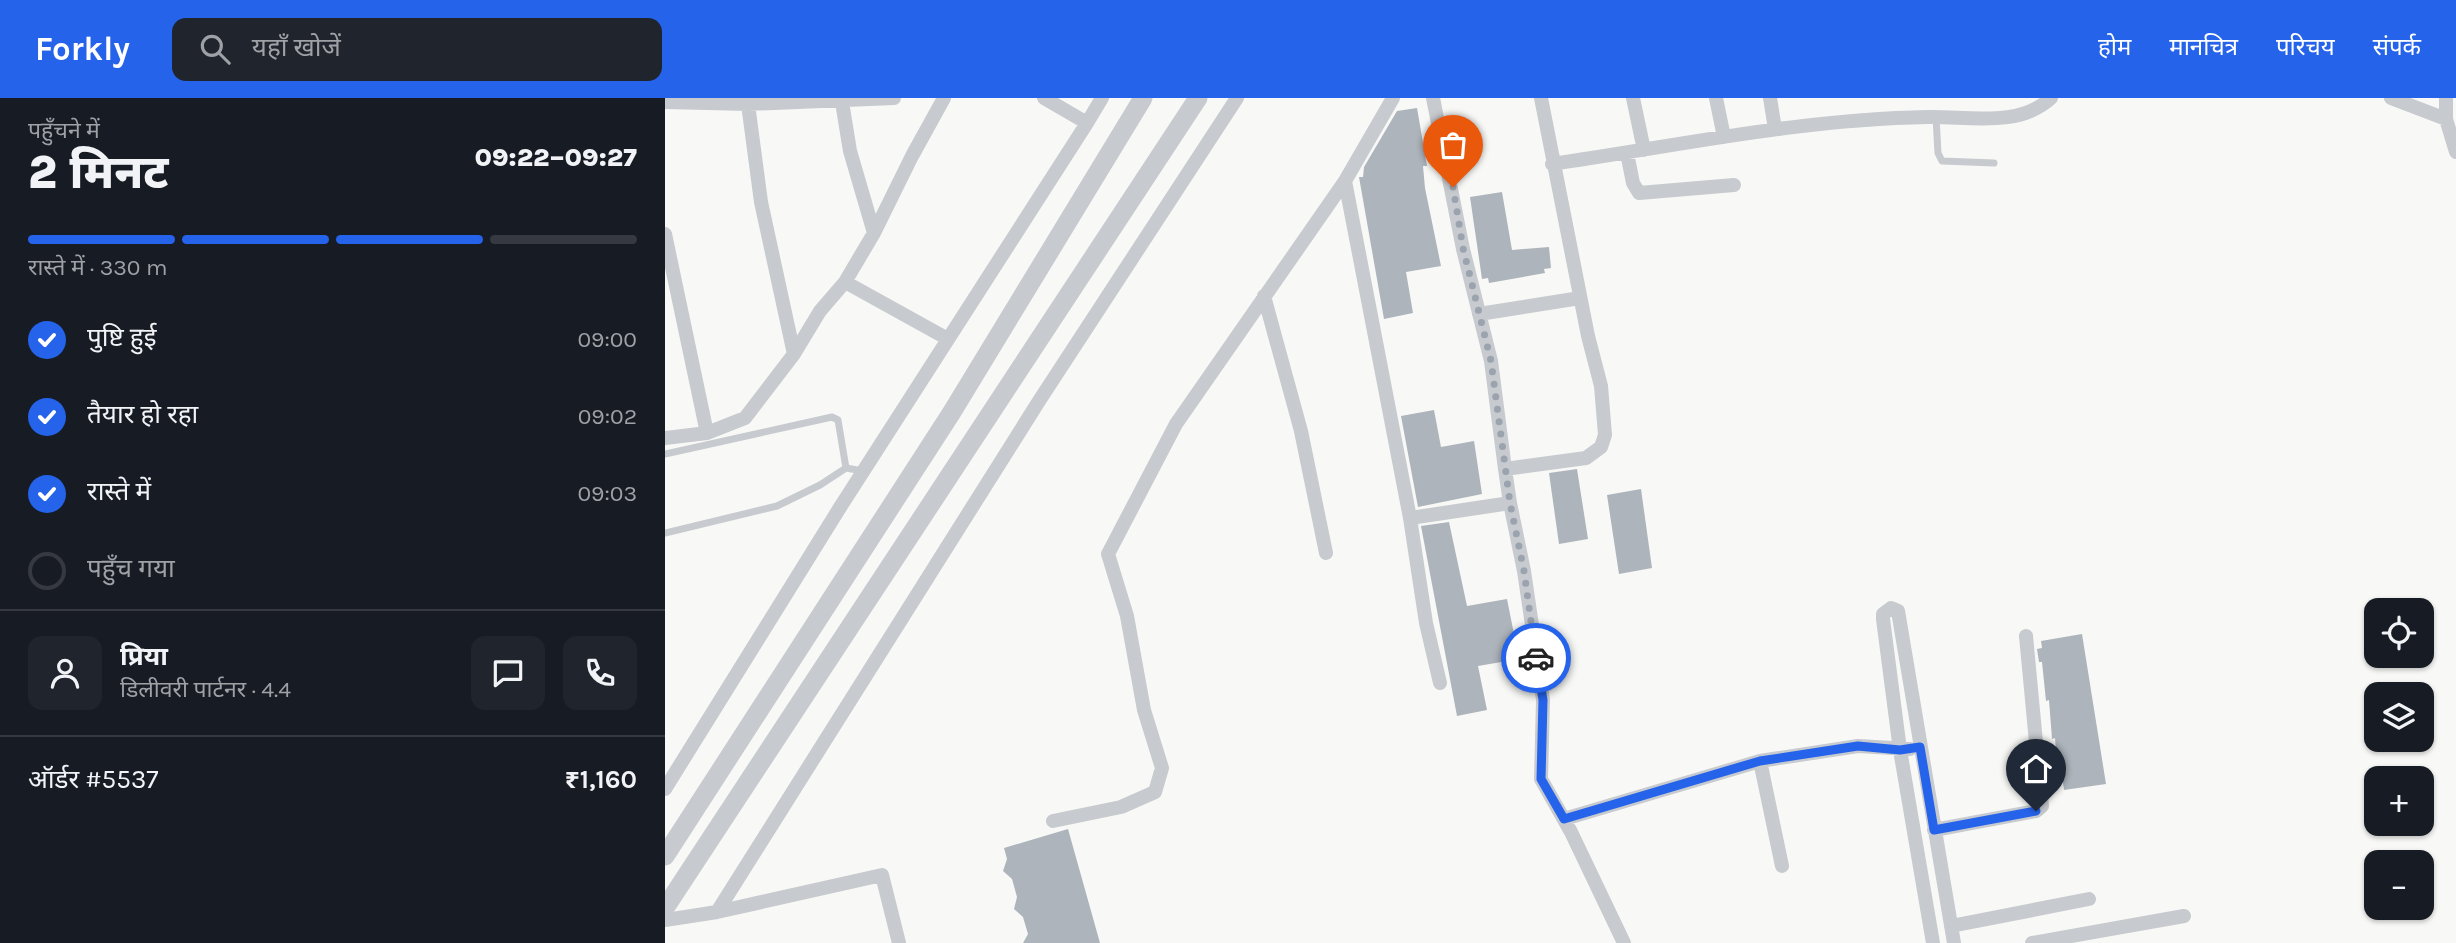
<!DOCTYPE html>
<html lang="hi">
<head>
<meta charset="utf-8">
<style>
  body { margin:0; font-family:Karla,"Noto Sans Devanagari",sans-serif; background:#20242c; color:#f1f3f6; height:100vh; display:flex; flex-direction:column; font-size:26px; white-space:nowrap }
  * { box-sizing:border-box; margin:0 }
  p { font-size:23px; color:#9ea1a6 }
  .icon { flex:none; width:38px; height:38px; fill:none; stroke:currentColor; stroke-width:2; stroke-linecap:round; stroke-linejoin:round }
  .map { position:relative; flex:1; overflow:hidden }
  .details { display:flex; flex-direction:column; background:#171b24; width:665px }
  .details>* { flex:none }
  .tools { position:absolute; left:1699px; top:500px; display:grid; gap:14px }
  .tools a { display:grid; place-items:center; width:70px; height:70px; border-radius:14px; background:#171b24; box-shadow:0 2px 5px #0004; font-size:35px }
  .pin { position:absolute; display:grid; place-items:center; width:60px; height:60px; color:#fff; margin:-72px -30px; border-radius:50% 50% 50% 0; rotate:-45deg; box-shadow:0 0 7px #0007 }
  .pin .icon { rotate:45deg }
  .courier { position:absolute; display:grid; place-items:center; width:70px; height:70px; margin:-35px; border:5px solid #2563eb; border-radius:50%; background:#fff; color:#222; box-shadow:0 2px 9px #0007 }
  .headline em { font-style:normal; font-weight:800 }
  .headline div { display:flex; flex-direction:column-reverse }
  .headline { display:flex; align-items:center; justify-content:space-between; height:119px; padding:0 28px }
  h1 { font-size:46px; font-weight:800; line-height:52px }
  .bar { display:grid; grid-template-columns:repeat(4,1fr); gap:10px 7px; align-content:center; height:84px; padding:0 28px }
  .bar i { height:9px; border-radius:5px; background:#363941 }
  .bar .on { background:#2563eb }
  .bar p { grid-column:span 4 }
  .line { display:flex; align-items:center; gap:18px; padding:0 28px; border-top:2px solid #363941 }
  .line div { flex:1 }
  .round { display:grid; place-items:center; flex:none; width:74px; height:74px; border-radius:14px; background:#20242c }
  ol { padding:0 28px; list-style:none }
  li { display:flex; align-items:center; gap:21px; height:77px }
  li p { margin-inline-start:auto }
  li .icon { padding:7px; border-radius:50%; background:#2563eb; color:#fff; stroke-width:4 }
  li:last-child { color:#9ea1a6 }
  li i { width:38px; height:38px; border:4px solid #363941; border-radius:50% }
  header { display:flex; align-items:center; gap:42px; box-sizing:border-box; height:98px; padding:0 35px; background:#2563eb; color:#fff }
  header strong { font-size:33px }
  nav { display:flex; gap:38px; margin-inline-start:auto; font-size:24px }
  .search { width:490px; height:63px; background:#20242c; display:flex; align-items:center; gap:18px; box-sizing:border-box; padding:0 24px; border-radius:14px; color:#9ea1a6; font-size:26px }
  main { display:flex; flex:1; min-height:0 }
  .map>svg:first-child { display:block }
  .building { fill:#adb4bb }
  .lines { fill:none; stroke-linecap:round; stroke-linejoin:round }
  .service { stroke:#c7cace; stroke-width:7 }
  .minor { stroke:#c7cace; stroke-width:14 }
  .tertiary { stroke:#c7cace; stroke-width:19 }
  .done { stroke:#9aa3ae; stroke-width:7; stroke-dasharray:0 12.6 }
  .route { stroke:#2563eb; stroke-width:9 }
</style>
</head>
<body>
<header>
<strong>Forkly</strong>
<div class="search"><svg class="icon" aria-label="search" viewBox="0 0 24 24"><circle cx="10" cy="10" r="6"/><path d="M15 15l6 6"/></svg>यहाँ खोजें</div>
<nav><a>होम</a><a>मानचित्र</a><a>परिचय</a><a>संपर्क</a></nav>
</header>
<main>
<section class="details">
<div class="headline"><div><h1>2 मिनट</h1><p>पहुँचने में</p></div><em>09:22–09:27</em></div>
<div class="bar"><i class="on"></i><i class="on"></i><i class="on"></i><i></i><p>रास्ते में · 330 m</p></div>
<ol>
<li><svg class="icon" aria-label="check" viewBox="0 0 24 24"><path d="M5 12l5 5 9-10"/></svg>पुष्टि हुई<p>09:00</p></li>
<li><svg class="icon" aria-label="check" viewBox="0 0 24 24"><path d="M5 12l5 5 9-10"/></svg>तैयार हो रहा<p>09:02</p></li>
<li><svg class="icon" aria-label="check" viewBox="0 0 24 24"><path d="M5 12l5 5 9-10"/></svg>रास्ते में<p>09:03</p></li>
<li><i></i>पहुँच गया</li>
</ol>
<div class="line" style="height:126px"><a class="round"><svg class="icon" aria-label="person" viewBox="0 0 24 24"><circle cx="12" cy="8" r="4"/><path d="M4 21q1-7 8-7t8 7"/></svg></a><div><b>प्रिया</b><p>डिलीवरी पार्टनर · 4.4</p></div><a class="round"><svg class="icon" aria-label="chat" viewBox="0 0 24 24"><path d="M4 5h16v11H9l-5 4z"/></svg></a><a class="round"><svg class="icon" aria-label="phone" viewBox="0 0 24 24"><path d="M5 4h4l2 5-3 2q2 4 5 5l2-3 5 2v4C11 20 4 13 5 4z"/></svg></a></div>
<div class="line" style="height:91px"><div>ऑर्डर #5537</div><b>₹1,160</b></div>
</section>
<div class="map">
<svg width="1791" height="845" viewBox="0 0 1791 845">
  <rect width="100%" height="100%" fill="#f8f9f6"/>
  <path class="building" d="M752,10L762,68H758L760,90L776,168L741,174L748,215L719,221L694,79H698L699,69L732,13Z
    M837,94L847,152L884,149L886,170L879,171L880,175L824,185L823,180L817,181L805,99Z
    M769,312L776,349L809,343L817,396L753,409L736,318Z
    M912,371L923,441L894,446L884,375Z
    M976,391L987,470L954,476L942,397Z
    M784,424L802,508L842,501L854,561L813,568L822,612L792,618L756,428Z
    M1417,536L1441,686L1399,692L1397,678H1393L1390,640L1387,641L1384,602L1381,603L1377,564H1374L1372,551L1377,550L1376,543Z
    M403,731L435,845H358L363,836L358,819L349,811L352,799L347,781L338,773L342,761L339,750Z"/>
  <g class="lines">
    <path class="service" d="M1271,19L1273,55L1277,63L1329,65
      M0,356L167,319L173,322L181,370
      M0,435L112,408L155,387L181,370L198,373"/>
    <path class="minor" d="M768,0L798,151L826,263L840,371
      M968,0L979,52
      M1051,0L1059,39
      M1105,0L1110,31
      M1726,0L1781,21V0
      M0,4L83,6L229,0
      M177,4L185,53L209,135
      M83,6L96,104L129,256
      M1781,21L1791,54
      M422,25L437,0
      M962,55L968,85L974,95L1069,87
      M887,66C1012,48 1136,21 1263,19C1303,18 1354,30 1386,0
      M680,83L745,420L845,405L840,371L921,360L936,349L940,337L936,288L923,238L876,0
      M0,136L42,335L0,340
      M180,184L283,241
      M599,198L636,333L661,455
      M814,216L915,200
      M42,335L80,320L129,256L155,213L180,184L209,135L247,58L279,0
      M845,405L859,473L878,602L876,681L906,734L959,845
      M745,420L761,525L775,585
      M1095,663L1117,768
      M0,691L174,411L422,25L379,0
      M899,721L1095,663L1193,648L1245,651
      M388,723L456,709L490,694L497,670L479,612L462,518L443,456L511,326L680,83L728,0
      M1269,732L1371,713L1377,708L1361,538
      M52,814L374,303L572,0
      M0,822L52,814L217,777L234,845
      M1286,828L1424,801
      M1268,845L1235,652L1218,521V516L1226,510L1233,513L1289,845
      M1367,845L1519,818"/>
    <path class="tertiary" d="M0,758L287,314L478,0
      M0,810L533,0"/>
  </g>
  <g class="lines">
    <path class="done" d="M788,89L798,150L826,263L845,405L859,473L871,560"/>
    <path class="route" d="M871,560L878,602L876,681L899,721L1095,663L1193,648L1235,652L1255,649L1269,732L1371,713"/>
  </g>
</svg>
<div class="tools">
<a><svg class="icon" aria-label="locate" viewBox="0 0 24 24"><circle cx="12" cy="12" r="6"/><path d="M12 2v4M12 18v4M2 12h4M18 12h4"/></svg></a>
<a><svg class="icon" aria-label="layers" viewBox="0 0 24 24"><path d="M12 4l9 5-9 5-9-5zM3 14l9 5 9-5"/></svg></a>
<a>+</a>
<a>−</a>
</div>
<div class="pin" style="left:788px;top:89px;background:#ea580c"><svg class="icon" aria-label="bag" viewBox="0 0 24 24"><path d="M5 8h14l-1 12H6zM9 8a3 3 0 0 1 6 0"/></svg></div>
<div class="pin" style="left:1371px;top:713px;background:#1f2937"><svg class="icon" aria-label="home" viewBox="0 0 24 24"><path d="M3 11l9-7 9 7M6 9v11h12V9"/></svg></div>
<div class="courier" style="left:871px;top:560px"><svg class="icon" aria-label="car" viewBox="0 0 24 24"><path d="M5 17H2v-5l4-1 3-4h7l3 4 3 1v5h-3M9 17h6M6 11h13"/><circle cx="7" cy="17" r="2"/><circle cx="17" cy="17" r="2"/></svg></div>
</div>
</main>
</body>
</html>
